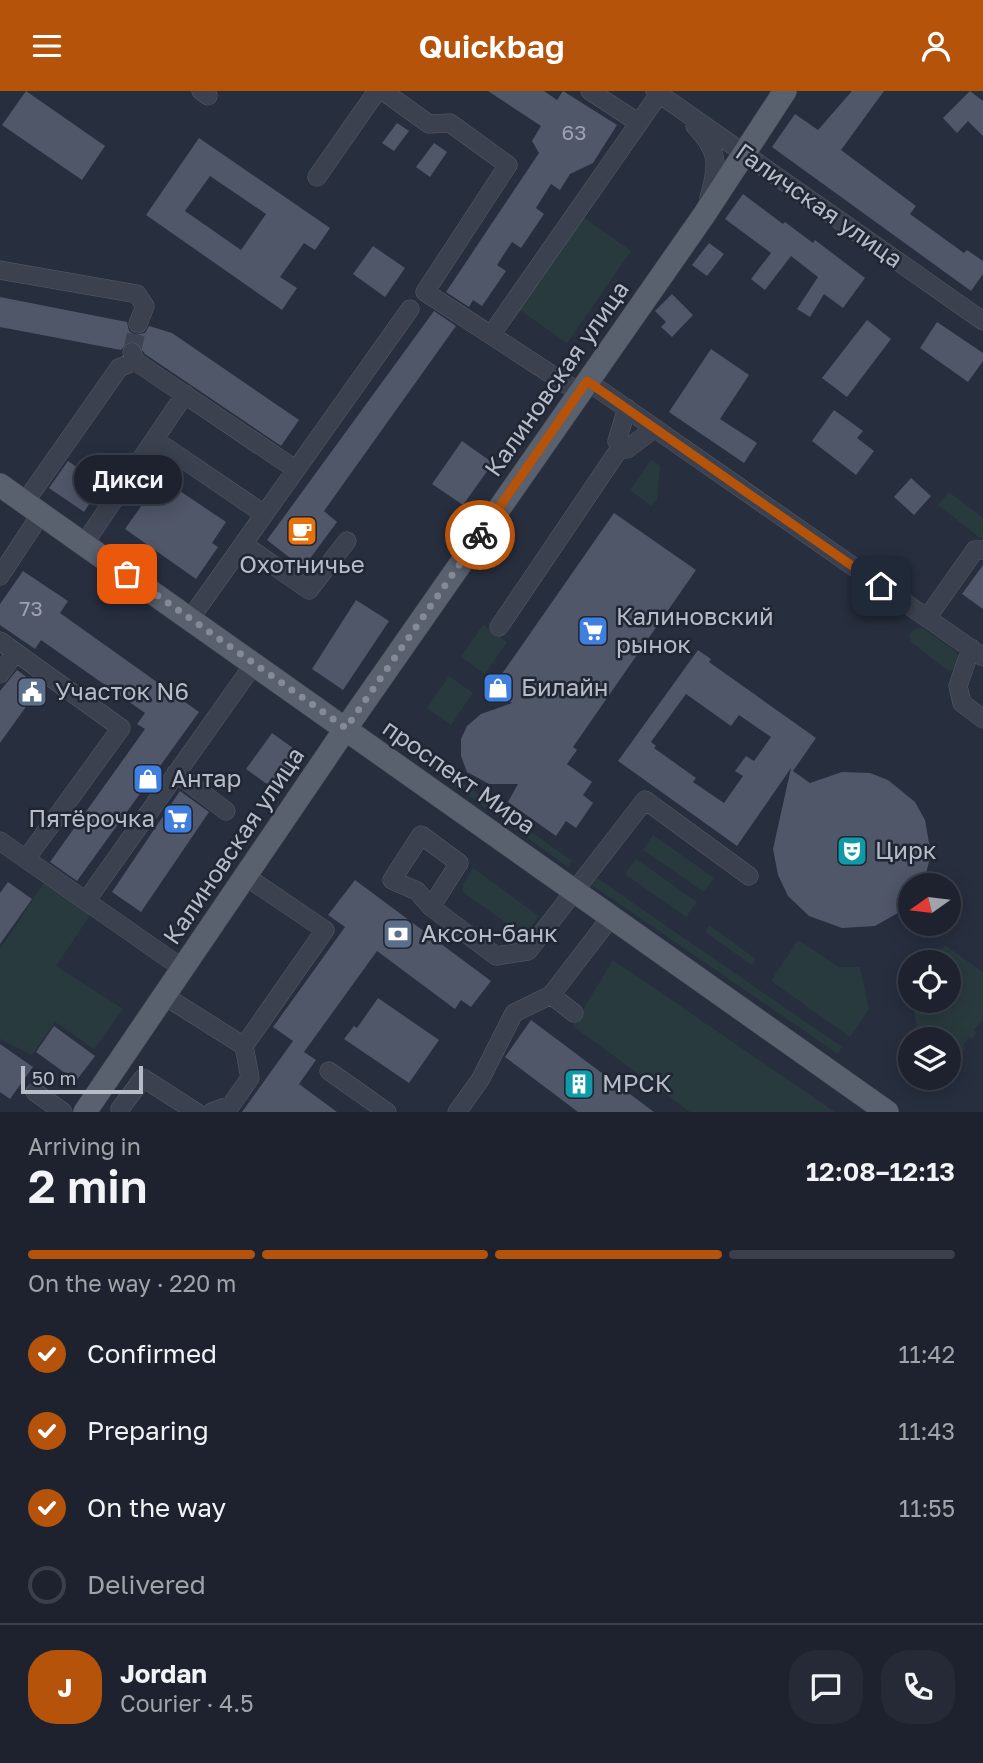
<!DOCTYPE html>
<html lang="en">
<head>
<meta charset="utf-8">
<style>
  body { margin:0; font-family:"Golos Text",sans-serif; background:#252a36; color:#f1f3f6; height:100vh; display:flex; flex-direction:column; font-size:26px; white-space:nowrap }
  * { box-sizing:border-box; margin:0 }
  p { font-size:23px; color:#a0a4aa }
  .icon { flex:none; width:38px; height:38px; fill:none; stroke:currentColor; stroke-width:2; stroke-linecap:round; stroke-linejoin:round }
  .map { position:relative; height:1021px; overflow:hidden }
  .sheet { display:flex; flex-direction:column; background:#1d222e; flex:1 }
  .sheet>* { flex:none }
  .needle { width:46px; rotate:256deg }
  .fabs { position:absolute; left:898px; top:782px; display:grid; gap:14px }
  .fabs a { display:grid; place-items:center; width:63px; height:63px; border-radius:50%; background:#1d222e; box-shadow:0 4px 18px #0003,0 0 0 2px #3b3f4a; font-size:35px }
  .scale { position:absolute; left:21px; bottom:18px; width:122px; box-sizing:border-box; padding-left:7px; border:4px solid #b7bcc9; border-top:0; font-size:19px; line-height:24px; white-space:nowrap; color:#b7bcc9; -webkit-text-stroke:5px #202633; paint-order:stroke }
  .pin { position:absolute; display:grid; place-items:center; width:60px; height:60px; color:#fff; margin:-30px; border-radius:14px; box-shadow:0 4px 10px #0006 }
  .courier { position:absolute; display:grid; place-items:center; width:70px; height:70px; margin:-35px; border:5px solid #b45309; border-radius:50%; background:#fff; color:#222; box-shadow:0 2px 9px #0007 }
  .bubble { position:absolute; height:49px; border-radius:24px; background:#1d222e; box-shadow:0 4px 18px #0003,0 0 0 2px #3b3f4a; font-size:23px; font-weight:600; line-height:49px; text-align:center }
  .head em { font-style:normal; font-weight:600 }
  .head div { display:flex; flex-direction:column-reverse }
  .head { display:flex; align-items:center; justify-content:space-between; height:119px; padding:0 28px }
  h1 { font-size:46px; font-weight:600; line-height:52px }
  .bar { display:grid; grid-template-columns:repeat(4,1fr); gap:10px 7px; align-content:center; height:84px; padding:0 28px }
  .bar i { height:9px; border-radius:5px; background:#3b3f4a }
  .bar .on { background:#b45309 }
  .bar p { grid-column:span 4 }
  .line { display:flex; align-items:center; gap:18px; padding:0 28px; border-top:2px solid #3b3f4a }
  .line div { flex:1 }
  .round { display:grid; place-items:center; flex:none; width:74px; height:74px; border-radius:28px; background:#252a36 }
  ol { padding:0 28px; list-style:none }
  li { display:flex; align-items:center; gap:21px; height:77px }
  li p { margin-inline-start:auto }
  li .icon { padding:7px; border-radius:50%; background:#b45309; color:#fff; stroke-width:4 }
  li:last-child { color:#a0a4aa }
  li i { width:38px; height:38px; border:4px solid #3b3f4a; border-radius:50% }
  header { display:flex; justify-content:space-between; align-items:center; height:91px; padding:0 28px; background:#b45309; color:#fff; font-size:32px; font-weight:600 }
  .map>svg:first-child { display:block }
  .green { fill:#293a3f }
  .building { fill:#505769; fill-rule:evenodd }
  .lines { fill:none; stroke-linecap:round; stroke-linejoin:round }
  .minor-tunnel { stroke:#3d4353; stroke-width:18; stroke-dasharray:18 9; stroke-linecap:butt }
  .minor-casing { stroke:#565c69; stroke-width:19 }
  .major-casing { stroke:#444a57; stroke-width:24 }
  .minor { stroke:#3b414e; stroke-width:18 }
  .major { stroke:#59606e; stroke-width:23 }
  .done { stroke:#858a98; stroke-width:7; stroke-dasharray:0 12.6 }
  .route { stroke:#b45309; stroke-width:9 }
  .labels { text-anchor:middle; stroke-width:5; stroke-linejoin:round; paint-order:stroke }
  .number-label { font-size:21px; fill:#9da3b1 }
  .street-label { font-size:24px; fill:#b7bcc9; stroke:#202633 }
  .poi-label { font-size:24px; fill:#b7bcc9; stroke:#202633; text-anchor:start }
</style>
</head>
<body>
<header><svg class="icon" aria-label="menu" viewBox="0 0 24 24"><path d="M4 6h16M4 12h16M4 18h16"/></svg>Quickbag<svg class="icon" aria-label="person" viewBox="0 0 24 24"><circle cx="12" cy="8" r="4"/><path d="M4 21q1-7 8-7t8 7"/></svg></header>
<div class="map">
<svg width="983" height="1021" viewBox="0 0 983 1021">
  <rect width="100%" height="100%" fill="#272e3e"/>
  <path class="green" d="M583,126L631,160L567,252L518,218Z
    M651,369L660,375L657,408L651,415L630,399Z
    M949,401L983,427V449L938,414Z
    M483,534L507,551L485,583L461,566Z
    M922,537L956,560L959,572L955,579H947L911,551L909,544L913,539Z
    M449,585L473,602L451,634L427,617Z
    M399,646L572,770L568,776L395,652Z
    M653,744L714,787L704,801L643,759Z
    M636,768L697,811L686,826L625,783Z
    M473,777L539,825L527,842H520L463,801V793Z
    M597,787L842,956L838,963L592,794Z
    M44,792L91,823L56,875L123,918L94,958L55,931L32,964L0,948V858Z
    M709,834L756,868L752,874L705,841Z
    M798,849L839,876H860L869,918L850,946L771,890Z
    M946,855L983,881V929L974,939L977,941L972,948L969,946L963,955L965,958L960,965L957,963L950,973L948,948H919L912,910H948V872H910V898L905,869L922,867Z
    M613,869L835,1021H690L573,935Z"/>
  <path class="building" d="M26,0L105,55L82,89L2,34Z
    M488,0H544L557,9L563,0L617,34L593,72L570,83L560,99L551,93L536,117L544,123L521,157L512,151L497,174L506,180L482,215L473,209L469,216L446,201L539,62L532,50L541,35Z
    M852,0H884L841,59L916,115L910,123L964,162L967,159L983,170V183L971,200L772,56L795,23L818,39Z
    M970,0L983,10V45L968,30L957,42L943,27Z
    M397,32L409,40L394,60L382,52Z
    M199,47L330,137L315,159L304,152L280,186L297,197L282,219L146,124ZM210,85L266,123L241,159L185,120Z
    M434,52L447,61L430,86L416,76Z
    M743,103L783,133L785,131L813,152L815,149L865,187L843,217L824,203L810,226L797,218L818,186L791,165L765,199L751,188L771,162L725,128Z
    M709,152L724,163L707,185L692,174Z
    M373,155L405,177L385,206L353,183Z
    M672,203L693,224L672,246L661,236L666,231L655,220Z
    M0,206L127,231L129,240L135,244L145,242L149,235L172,242L299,329L281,355L145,263L135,250L128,251L121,259L0,236Z
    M434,220L456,235L324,420L337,431L303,477L267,449Z
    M867,229L891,248L847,306L822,287Z
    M937,231L983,262V270L968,291L920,257Z
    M711,258L749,284L720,328L757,352L744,372L669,321Z
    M834,319L863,340L857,347L874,360L856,384L812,350Z
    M462,350L493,372L463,414L432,393Z
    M68,370L81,379L85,373L96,380L91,387L102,394L84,421L49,397Z
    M911,387L931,405L914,424L894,406Z
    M168,392L226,431L212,452L218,456L196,488L125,438L149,404L156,410Z
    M614,422L696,479L573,656L577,659L567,673L592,691L583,704L593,712L576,737L566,730L556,745L508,711L518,693H489L467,681L461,665V648L467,635L481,623L512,612L490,600Z
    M983,474V518L962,503Z
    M23,480L68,510L60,522L199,621L77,790L50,771L145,638L137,633L145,622L41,549L35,558L0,534V513Z
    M356,509L389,530L343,599L312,578Z
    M698,559L711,568L709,571L816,647L793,680L810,692L842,681L870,682L888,689L915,711L925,729L931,763L923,794H910V813L903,819L875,835L842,837L809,825L788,805L778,784L773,758L791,677L737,755L618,670ZM686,603L731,635L739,624L771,646L754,670L746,665L735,680L743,685L724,712L693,691L696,687L654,657L656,655L651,651Z
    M17,579L40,596L0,652V600Z
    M272,642L304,665L278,701L246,678Z
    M180,700L209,721L141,821L112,801Z
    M355,789L491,890L471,916L461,909L455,918L377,860L304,961L316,969L299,993L337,1021H242L293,950L273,936L345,836L328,824Z
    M8,791L32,808L0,853V802Z
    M378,907L439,949L409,992L344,948L354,935L357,937Z
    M531,929L654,1021H578L505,966Z
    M54,935L95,965L76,990L36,961Z
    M0,953L33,976L10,1008L0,1001Z"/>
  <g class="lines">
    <path class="minor-tunnel" d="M132,261L138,233"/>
    <g class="minor-casing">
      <path id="minor" d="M201,0L208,5
        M383,0L429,33L450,32L508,74L425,201L580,302
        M590,0L639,32
        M655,0L983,230
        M695,35C720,61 718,75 709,107
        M317,86L377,0
        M0,179L137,203L145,215L138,233
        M491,244L659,3
        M132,261L135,270L295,378
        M587,290L983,566
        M627,317L617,350L627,358L655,337
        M155,349L264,423
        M25,411L119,277L135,270
        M84,453L185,303
        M243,453L309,499L347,450
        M0,485L41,423
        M927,527L975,459H983
        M190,528L410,218
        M499,536L622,354
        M0,550L121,637L26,768
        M971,557L958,595L962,612L983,628
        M0,583L15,562
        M176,682L226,720
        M0,750L182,877
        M86,810L254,573
        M431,816L417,800L392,789L421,744L459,772L431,816L496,865L528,860L645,709L749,785
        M163,904L244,955L250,987L231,1014L212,1021
        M574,922L551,904L611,826
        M244,955L325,839L245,785
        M329,980L387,1021
        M35,1001L63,1021
        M120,1018L143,987L196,1021
        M457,1021L480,989L514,922L551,904"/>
    </g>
    <g class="major-casing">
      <path id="major" d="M0,394L887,1021
        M85,1021L346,637L704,124L785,0"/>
    </g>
    <use href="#minor" class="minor"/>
    <use href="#major" class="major"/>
  </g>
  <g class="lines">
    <path class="done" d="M127,483L346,637L480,444"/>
    <path class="route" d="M480,444L587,290L881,495"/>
  </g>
  <defs>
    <g id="cafe-square" transform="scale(1.575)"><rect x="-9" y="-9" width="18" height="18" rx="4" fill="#e8710a" stroke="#202633"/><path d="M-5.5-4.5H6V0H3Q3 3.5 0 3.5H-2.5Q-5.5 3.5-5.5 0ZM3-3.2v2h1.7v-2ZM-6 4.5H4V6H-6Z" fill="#fff"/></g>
    <g id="supermarket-square" transform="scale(1.575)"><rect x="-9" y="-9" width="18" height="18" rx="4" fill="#3f7fe0" stroke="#202633"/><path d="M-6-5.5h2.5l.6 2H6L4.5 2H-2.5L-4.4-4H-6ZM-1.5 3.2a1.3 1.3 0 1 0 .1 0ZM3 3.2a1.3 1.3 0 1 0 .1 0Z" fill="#fff"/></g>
    <g id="shop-square" transform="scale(1.575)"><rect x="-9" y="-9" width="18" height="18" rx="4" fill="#3f7fe0" stroke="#202633"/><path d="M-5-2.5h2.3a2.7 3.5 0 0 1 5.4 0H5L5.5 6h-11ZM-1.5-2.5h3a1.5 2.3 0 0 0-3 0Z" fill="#fff"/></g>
    <g id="civic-square" transform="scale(1.575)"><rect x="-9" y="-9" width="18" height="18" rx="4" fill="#5c6f8a" stroke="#202633"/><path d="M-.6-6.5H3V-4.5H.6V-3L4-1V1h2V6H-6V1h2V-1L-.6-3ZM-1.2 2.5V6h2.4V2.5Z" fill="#fff"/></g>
    <g id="theatre-square" transform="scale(1.575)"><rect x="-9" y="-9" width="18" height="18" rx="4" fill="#0f9aa8" stroke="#202633"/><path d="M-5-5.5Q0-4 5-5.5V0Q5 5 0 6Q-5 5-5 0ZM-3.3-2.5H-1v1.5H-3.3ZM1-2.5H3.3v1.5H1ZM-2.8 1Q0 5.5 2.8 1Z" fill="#fff"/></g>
    <g id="bank-square" transform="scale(1.575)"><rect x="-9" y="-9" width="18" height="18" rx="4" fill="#5c6f8a" stroke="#202633"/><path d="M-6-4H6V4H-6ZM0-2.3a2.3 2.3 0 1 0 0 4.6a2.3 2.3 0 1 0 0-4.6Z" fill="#fff"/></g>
    <g id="building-square" transform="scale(1.575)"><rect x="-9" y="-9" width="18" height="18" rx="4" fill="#0f9aa8" stroke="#202633"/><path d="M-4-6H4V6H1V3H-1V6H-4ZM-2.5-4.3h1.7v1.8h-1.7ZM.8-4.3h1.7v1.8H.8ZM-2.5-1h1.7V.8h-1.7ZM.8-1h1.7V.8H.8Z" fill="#fff"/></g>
  </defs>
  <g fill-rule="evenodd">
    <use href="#cafe-square" x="302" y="440"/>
    <use href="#supermarket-square" x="593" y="540"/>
    <use href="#shop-square" x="498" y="597"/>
    <use href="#civic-square" x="32" y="601"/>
    <use href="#shop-square" x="148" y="688"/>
    <use href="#supermarket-square" x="178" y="728"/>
    <use href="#theatre-square" x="852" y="760"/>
    <use href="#bank-square" x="398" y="843"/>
    <use href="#building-square" x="579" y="993"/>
  </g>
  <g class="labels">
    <g class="number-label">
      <text x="574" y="49">63</text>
      <text x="31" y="525">73</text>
    </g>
    <g class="street-label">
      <text transform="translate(819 115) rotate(35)" y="8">Галичская улица</text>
      <text transform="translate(557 288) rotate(-55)" y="8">Калиновская улица</text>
      <text transform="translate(459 686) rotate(35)" y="8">проспект Мира</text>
      <text transform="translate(234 755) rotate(-56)" y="8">Калиновская улица</text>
    </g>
    <g class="poi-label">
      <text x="302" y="482" text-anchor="middle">Охотничье</text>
      <text x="616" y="534">Калиновский<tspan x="616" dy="28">рынок</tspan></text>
      <text x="521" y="605">Билайн</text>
      <text x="55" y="609">Участок N6</text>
      <text x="171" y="696">Антар</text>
      <text x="155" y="736" text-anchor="end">Пятёрочка</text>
      <text x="875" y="768">Цирк</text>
      <text x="421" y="851">Аксон-банк</text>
      <text x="602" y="1001">МРСК</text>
    </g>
  </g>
</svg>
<div class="fabs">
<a><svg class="needle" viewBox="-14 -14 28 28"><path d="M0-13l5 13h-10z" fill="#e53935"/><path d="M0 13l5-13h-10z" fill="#a0a4aa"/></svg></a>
<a><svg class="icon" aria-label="locate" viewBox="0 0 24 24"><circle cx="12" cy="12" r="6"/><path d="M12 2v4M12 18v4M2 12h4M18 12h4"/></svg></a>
<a><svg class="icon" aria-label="layers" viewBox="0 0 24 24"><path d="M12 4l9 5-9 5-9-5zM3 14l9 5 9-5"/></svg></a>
</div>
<div class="scale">50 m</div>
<div class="pin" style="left:127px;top:483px;background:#ea580c"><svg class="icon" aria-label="bag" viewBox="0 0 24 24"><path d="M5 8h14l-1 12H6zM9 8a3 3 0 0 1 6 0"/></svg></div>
<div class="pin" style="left:881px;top:495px;background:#1f2937"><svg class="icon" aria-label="home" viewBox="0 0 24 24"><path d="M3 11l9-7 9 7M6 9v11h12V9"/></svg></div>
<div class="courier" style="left:480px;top:444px"><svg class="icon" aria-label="bike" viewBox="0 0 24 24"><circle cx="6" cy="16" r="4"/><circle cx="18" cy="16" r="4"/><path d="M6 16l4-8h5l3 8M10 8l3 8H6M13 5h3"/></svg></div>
<div class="bubble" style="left:74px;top:364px;width:108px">Дикси</div>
</div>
<section class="sheet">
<div class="head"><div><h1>2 min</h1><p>Arriving in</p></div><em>12:08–12:13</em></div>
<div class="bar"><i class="on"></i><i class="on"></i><i class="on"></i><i></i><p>On the way · 220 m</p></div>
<ol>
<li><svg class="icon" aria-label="check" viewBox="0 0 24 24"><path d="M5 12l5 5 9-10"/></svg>Confirmed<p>11:42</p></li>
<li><svg class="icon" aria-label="check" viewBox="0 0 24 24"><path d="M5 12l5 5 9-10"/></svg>Preparing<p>11:43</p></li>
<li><svg class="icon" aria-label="check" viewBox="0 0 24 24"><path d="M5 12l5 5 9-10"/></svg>On the way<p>11:55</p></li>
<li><i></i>Delivered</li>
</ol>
<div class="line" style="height:126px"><b class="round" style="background:#b45309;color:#fff">J</b><div><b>Jordan</b><p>Courier · 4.5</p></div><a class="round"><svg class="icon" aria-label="chat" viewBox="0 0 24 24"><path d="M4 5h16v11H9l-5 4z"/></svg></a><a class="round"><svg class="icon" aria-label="phone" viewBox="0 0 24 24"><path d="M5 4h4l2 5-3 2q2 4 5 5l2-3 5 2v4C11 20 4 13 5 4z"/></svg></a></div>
</section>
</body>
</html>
